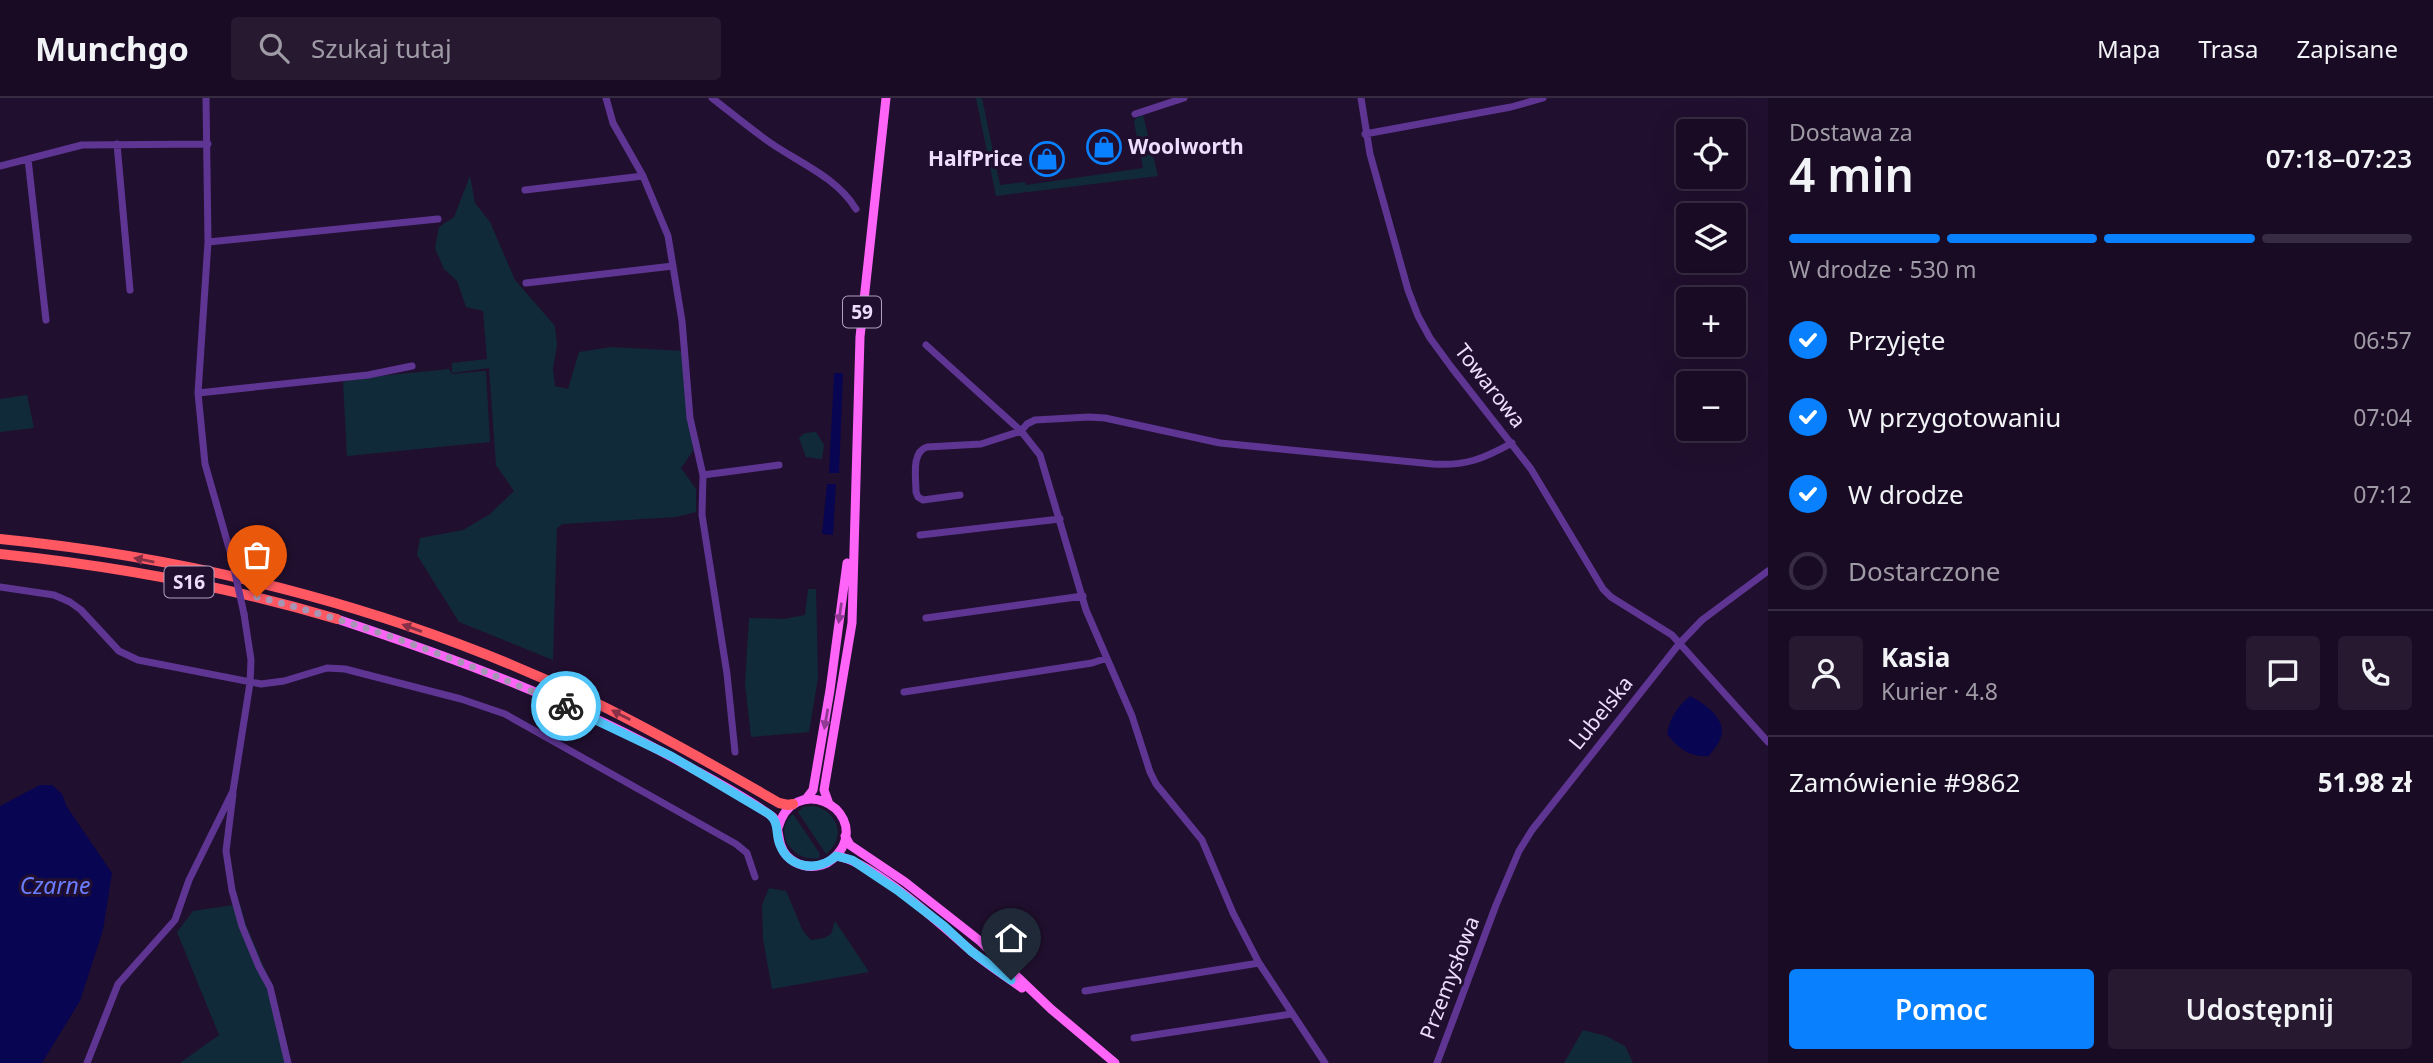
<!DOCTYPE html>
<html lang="pl">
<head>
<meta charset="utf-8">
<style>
  body { margin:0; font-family:"Noto Sans",sans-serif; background:#261930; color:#f1f3f6; height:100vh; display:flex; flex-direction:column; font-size:26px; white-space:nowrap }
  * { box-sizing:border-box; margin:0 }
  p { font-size:23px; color:#9f9ba6 }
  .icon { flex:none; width:38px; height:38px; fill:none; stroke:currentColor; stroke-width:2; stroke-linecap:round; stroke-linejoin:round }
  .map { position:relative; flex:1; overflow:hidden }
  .details { display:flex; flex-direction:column; background:#190b23; width:665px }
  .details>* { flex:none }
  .fabs { position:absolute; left:1676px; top:21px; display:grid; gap:14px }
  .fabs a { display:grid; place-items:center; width:70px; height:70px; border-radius:7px; background:#190b23; box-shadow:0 7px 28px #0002,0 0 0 2px #372b41; font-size:35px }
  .pin { position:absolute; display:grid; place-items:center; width:60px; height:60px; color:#fff; margin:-72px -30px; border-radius:50% 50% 50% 0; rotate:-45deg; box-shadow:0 0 7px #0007 }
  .pin .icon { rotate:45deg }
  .courier { position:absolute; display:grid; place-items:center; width:70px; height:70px; margin:-35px; border:5px solid #4fc3f7; border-radius:50%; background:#fff; color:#222; box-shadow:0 2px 9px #0007 }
  .summary em { font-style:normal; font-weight:600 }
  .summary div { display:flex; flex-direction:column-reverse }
  .summary { display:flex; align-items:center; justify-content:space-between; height:119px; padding:0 21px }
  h1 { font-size:46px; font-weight:600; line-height:52px }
  .bar { display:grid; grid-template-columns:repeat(4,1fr); gap:10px 7px; align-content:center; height:84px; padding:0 21px }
  .bar i { height:9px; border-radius:5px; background:#372b41 }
  .bar .active { background:#0981ff }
  .bar p { grid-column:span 4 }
  .line { display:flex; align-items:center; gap:18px; padding:0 21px; border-top:2px solid #372b41 }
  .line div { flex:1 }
  .round { display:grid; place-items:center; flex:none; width:74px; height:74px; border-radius:7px; background:#261930 }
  ol { padding:0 21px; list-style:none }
  li { display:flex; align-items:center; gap:21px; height:77px }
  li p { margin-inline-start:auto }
  li .icon { padding:7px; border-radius:50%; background:#0981ff; color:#fff; stroke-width:4 }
  li:last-child { color:#9f9ba6 }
  li i { width:38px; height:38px; border:4px solid #372b41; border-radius:50% }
  .action { display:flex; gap:14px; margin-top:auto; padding:14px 21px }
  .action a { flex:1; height:80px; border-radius:7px; background:#0981ff; color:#fff; font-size:28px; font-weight:600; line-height:80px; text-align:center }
  .action a+a { background:#261930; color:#f1f3f6 }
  header { display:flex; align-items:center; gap:42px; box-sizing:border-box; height:98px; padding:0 35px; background:#190b23; border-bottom:2px solid #372b41 }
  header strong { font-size:33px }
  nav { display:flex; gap:38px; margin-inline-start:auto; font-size:24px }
  .search { width:490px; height:63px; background:#261930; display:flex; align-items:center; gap:18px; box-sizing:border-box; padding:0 24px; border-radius:7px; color:#9f9ba6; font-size:26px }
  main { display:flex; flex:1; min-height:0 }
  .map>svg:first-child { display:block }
  .green { fill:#112a3a }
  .water { fill:#080552 }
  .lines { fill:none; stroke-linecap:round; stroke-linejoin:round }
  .minor { stroke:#5f3593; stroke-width:7 }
  .major { stroke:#ff64f9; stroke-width:9 }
  .highway { stroke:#ff5863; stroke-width:10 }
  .minor-bridge { stroke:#5f3593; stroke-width:7 }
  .oneway { fill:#853046 }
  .oneway2 { fill:#903a94 }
  .done { stroke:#a795b6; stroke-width:7; stroke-dasharray:0 12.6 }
  .route { stroke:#4fc3f7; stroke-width:9 }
  .labels { text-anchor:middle; stroke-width:6; stroke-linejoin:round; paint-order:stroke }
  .shield { fill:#210f2f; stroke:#b19fc1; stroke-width:2 }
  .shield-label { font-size:19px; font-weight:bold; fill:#efddff }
  .poi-label { font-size:21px; font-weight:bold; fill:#efddff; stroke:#210f2f; text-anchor:start }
  .street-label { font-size:21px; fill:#efddff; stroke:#210f2f }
  .water-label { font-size:23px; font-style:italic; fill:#6b7dff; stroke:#210f2f }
</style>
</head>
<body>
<header>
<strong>Munchgo</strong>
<div class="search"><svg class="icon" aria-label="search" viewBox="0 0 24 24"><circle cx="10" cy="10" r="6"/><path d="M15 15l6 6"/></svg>Szukaj tutaj</div>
<nav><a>Mapa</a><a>Trasa</a><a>Zapisane</a></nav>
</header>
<main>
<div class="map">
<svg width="1768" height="965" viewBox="0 0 1768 965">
  <rect width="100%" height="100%" fill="#210f2f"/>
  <path class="green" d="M976,0H982L1000,87L1025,84L1026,87L1143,70L1134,24L1136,20L1143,17L1158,78L996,98Z
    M470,78L475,105L490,124L515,182L555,228L557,247L553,271L555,288L568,291L579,254L612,249L684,253L693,353L681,370L696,391V414L676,419L563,426L557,430L553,562L459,524L417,457L420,440L463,432L490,416L514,393L496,367L489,270L452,275V265L487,261L483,213L466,209L457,183L444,171L435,150L439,129L454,119Z
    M449,271L452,276L486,273L490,344L347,358L343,284L360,280Z
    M27,297L34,330L0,334V301Z
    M816,334L824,347L822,361L806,359L799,340L805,335Z
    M808,491H816L818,580L809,634L751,639L745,585L749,520L784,521L805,517Z
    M814,708C838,713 847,740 826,756L798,714L803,709Z
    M793,716L820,756L819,760C794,765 771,734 793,716Z
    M769,790L786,793L803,833L811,842L824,840L831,836L835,823L869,874L772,891L763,841L762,807Z
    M240,806L245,824L275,896L290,965H180L219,937L177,834L193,813Z
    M1583,932L1606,938L1625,948L1633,965H1564Z"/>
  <path class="water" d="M834,275H843L839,375H829Z
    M827,386H836L833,437L822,436Z
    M1690,598C1704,605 1727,621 1721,639C1719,646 1713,652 1709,658C1690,660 1678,650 1667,636C1670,620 1677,609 1690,598Z
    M40,687H52L62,696L67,709L112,775L103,832L80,903L42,965H0V708Z"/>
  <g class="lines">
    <path class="minor" d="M206,0L208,144L198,295L205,366L231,457
      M606,0L613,25L643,78L668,138L682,223L690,320L703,377L702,417L727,576L735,654
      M712,0C730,14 747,28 765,41C796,64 835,77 856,111
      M1361,0L1370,56L1408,192L1418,218L1430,240L1452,270L1531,371L1603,491L1611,499L1672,537L1768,644
      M1135,16L1184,0
      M1365,36L1511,9L1543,0
      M117,46L130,192
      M28,61L46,222
      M0,68L82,47L208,46
      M525,92L643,78
      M208,144L438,121
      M526,185L673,168
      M926,247L1021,333L1040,357L1086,512L1132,618L1150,674L1156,686L1202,742L1233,815L1259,865L1325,965
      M198,295L368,277L412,268
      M703,377L779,367
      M960,397L923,402L918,399L916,394C916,379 911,354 927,349L981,346L1021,333L1027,326L1035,322L1089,319L1105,320L1220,345L1433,366C1466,368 1483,361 1512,345
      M920,437L1060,421
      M0,489L54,497L70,504L81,512L119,553L138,562L261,586L284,583L327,570L345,571L461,601L505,616L736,746L747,755L755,779
      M926,520L1083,498
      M904,594L1092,565L1107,560
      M233,696L226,753L232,792L242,828L259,869L270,889L288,965
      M1085,893L1259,865
      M1134,940L1291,916
      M87,965L118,886L175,822L189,782L233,693L250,585L251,562L244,516
      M1437,965L1496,807L1519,753L1532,732L1679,546L1702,522L1768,473"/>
    <path class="major" d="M337,521C457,561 576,605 686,667C715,683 746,699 773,719C781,731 776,746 787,758C796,767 809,771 822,767C831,764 837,758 842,750C864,708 793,675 778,730
      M806,701L813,692L830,592L847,465
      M829,706L824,692L852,525L860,239L886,0
      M845,738L850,747L905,784L980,843L1051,911L1115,965
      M836,758C871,762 941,827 969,851C985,865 1004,877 1022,890"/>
    <path class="highway" d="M0,441C204,461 408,514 592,603C656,634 717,669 779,705L788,707L793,706
      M0,456C114,468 227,488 337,521"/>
    <path class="minor-bridge" d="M231,457L244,516"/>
  </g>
  <defs><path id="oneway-solid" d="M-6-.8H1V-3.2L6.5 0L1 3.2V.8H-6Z" transform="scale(1.75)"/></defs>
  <g class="oneway">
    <use href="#oneway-solid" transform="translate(144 462) rotate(-169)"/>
    <use href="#oneway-solid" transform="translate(412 530) rotate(-160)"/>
    <use href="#oneway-solid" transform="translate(621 617) rotate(-153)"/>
  </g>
  <g class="oneway2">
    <use href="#oneway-solid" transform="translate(840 515) rotate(98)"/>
    <use href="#oneway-solid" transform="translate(826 621) rotate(100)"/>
  </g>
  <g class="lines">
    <path class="done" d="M257,499C363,525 466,564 566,608"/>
    <path class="route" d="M566,608L671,658L769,716C780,725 775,735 780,747C789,771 818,774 836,758L852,762L897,792L944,828L971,853L1011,882"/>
  </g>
  <defs>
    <g id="shop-ring" transform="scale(1.75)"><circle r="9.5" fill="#210f2f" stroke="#0981ff" stroke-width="1.5"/><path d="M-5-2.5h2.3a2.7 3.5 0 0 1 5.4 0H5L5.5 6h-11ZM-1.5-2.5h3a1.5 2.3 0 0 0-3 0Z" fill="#0981ff"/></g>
  </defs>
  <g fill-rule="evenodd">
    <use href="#shop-ring" x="1104" y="49"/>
    <use href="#shop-ring" x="1047" y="61"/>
  </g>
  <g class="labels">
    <g class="shield">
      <rect x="843" y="198.5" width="38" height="31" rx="5"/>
      <rect x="164.5" y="468.5" width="49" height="31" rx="5"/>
    </g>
    <g class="shield-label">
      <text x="862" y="221">59</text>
      <text x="189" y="491">S16</text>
    </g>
    <g class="poi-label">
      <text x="1128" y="56">Woolworth</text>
      <text x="1023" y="68" text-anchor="end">HalfPrice</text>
    </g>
    <g class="street-label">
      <text transform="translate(1490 288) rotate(52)" y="7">Towarowa</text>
      <text transform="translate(1601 615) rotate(-51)" y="7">Lubelska</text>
      <text transform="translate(1450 880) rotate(-69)" y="7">Przemysłowa</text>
    </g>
    <g class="water-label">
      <text x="55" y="796">Czarne</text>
    </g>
  </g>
</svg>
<div class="fabs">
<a><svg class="icon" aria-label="locate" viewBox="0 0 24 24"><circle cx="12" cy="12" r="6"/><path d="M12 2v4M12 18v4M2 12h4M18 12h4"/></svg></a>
<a><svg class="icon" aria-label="layers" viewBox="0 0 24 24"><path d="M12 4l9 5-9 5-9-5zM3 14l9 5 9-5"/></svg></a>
<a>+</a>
<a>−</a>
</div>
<div class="pin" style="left:257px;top:499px;background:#ea580c"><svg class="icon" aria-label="bag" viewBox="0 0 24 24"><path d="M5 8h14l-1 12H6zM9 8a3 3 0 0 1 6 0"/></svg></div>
<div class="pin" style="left:1011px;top:882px;background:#1f2937"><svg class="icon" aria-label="home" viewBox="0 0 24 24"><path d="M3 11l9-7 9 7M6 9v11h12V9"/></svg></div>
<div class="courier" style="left:566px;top:608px"><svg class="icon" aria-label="bike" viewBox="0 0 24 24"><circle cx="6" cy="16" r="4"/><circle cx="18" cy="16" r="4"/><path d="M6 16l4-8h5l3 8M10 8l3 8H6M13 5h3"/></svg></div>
</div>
<section class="details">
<div class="summary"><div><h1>4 min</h1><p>Dostawa za</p></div><em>07:18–07:23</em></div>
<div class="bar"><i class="active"></i><i class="active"></i><i class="active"></i><i></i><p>W drodze · 530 m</p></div>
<ol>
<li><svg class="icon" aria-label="check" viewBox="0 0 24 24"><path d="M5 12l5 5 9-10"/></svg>Przyjęte<p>06:57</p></li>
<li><svg class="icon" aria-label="check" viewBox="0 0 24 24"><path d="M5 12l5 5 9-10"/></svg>W przygotowaniu<p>07:04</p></li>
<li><svg class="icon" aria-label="check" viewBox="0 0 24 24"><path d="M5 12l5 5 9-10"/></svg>W drodze<p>07:12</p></li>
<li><i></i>Dostarczone</li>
</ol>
<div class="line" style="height:126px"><a class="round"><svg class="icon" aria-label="person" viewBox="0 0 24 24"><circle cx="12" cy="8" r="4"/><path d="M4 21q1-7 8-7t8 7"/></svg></a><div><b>Kasia</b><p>Kurier · 4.8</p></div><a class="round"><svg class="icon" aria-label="chat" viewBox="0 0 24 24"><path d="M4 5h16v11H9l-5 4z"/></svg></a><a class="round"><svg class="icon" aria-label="phone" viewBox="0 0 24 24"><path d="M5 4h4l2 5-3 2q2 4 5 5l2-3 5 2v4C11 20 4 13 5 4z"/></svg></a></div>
<div class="line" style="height:91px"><div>Zamówienie #9862</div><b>51.98 zł</b></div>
<div class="action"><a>Pomoc</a><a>Udostępnij</a></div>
</section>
</main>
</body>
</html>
